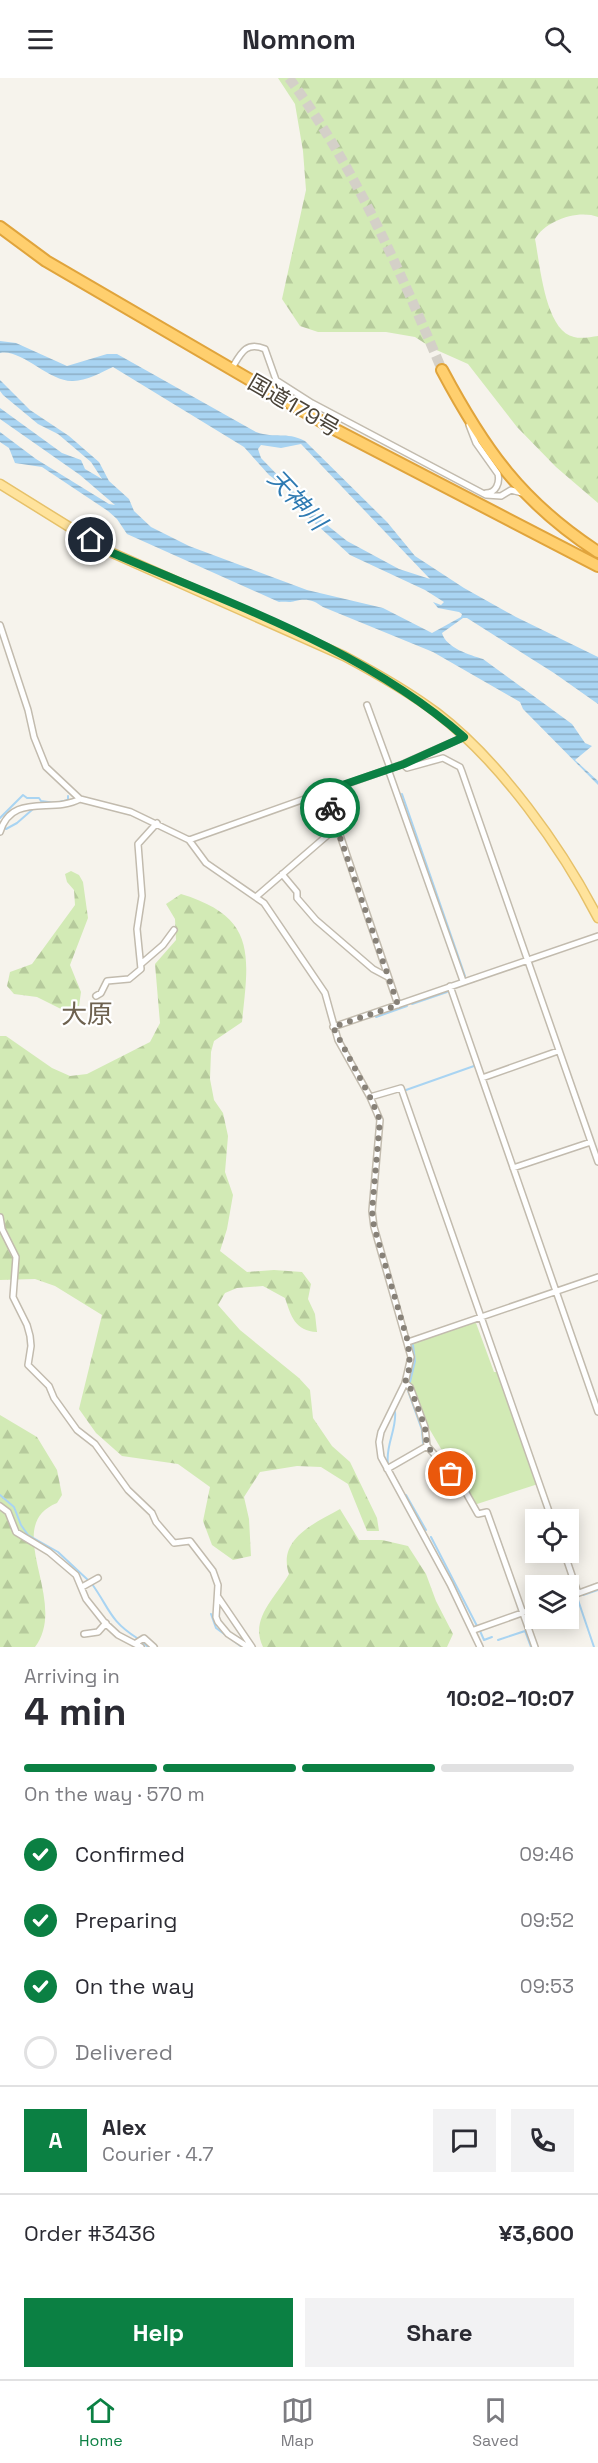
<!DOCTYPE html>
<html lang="en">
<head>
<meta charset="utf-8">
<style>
  body { margin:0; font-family:"Space Grotesk","Noto Sans JP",sans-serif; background:#f2f2f3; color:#2b2b33; height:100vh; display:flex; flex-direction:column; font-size:22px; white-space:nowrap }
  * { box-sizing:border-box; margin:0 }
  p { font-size:20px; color:#7c7c81 }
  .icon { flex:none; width:33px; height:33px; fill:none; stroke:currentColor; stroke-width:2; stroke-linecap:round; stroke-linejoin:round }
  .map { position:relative; height:1569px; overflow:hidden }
  .sheet { display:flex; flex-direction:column; background:#fff; flex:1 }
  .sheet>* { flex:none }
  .buttons { position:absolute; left:525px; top:1431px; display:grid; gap:12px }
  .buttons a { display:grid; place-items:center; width:54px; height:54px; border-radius:0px; background:#fff; box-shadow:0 3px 15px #0003; font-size:30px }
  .pin { position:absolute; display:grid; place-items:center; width:51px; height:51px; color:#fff; margin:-26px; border:3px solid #fff; border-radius:50%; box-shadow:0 2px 6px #0007 }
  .courier { position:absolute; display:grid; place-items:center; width:60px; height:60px; margin:-30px; border:4px solid #0b8043; border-radius:50%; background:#fff; color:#222; box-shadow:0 2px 8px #0007 }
  .headline em { font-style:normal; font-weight:600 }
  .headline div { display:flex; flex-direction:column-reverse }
  .headline { display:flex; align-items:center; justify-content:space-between; height:102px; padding:0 24px }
  h1 { font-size:39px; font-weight:600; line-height:45px }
  .bar { display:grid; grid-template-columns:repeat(4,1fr); gap:9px 6px; align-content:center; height:72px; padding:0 24px }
  .bar i { height:8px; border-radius:4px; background:#e1e1e2 }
  .bar .on { background:#0b8043 }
  .bar p { grid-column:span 4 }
  .line { display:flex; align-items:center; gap:15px; padding:0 24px; border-top:2px solid #e1e1e2 }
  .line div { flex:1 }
  .round { display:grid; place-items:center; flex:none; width:63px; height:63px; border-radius:0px; background:#f2f2f3 }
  ol { padding:0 24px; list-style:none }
  li { display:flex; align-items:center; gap:18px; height:66px }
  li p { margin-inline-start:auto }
  li .icon { padding:6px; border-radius:50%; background:#0b8043; color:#fff; stroke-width:4 }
  li:last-child { color:#7c7c81 }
  li i { width:33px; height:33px; border:3px solid #e1e1e2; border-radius:50% }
  .primary-button { display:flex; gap:12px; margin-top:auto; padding:12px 24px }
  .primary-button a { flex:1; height:69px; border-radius:0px; background:#0b8043; color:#fff; font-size:24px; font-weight:600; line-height:69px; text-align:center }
  .primary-button a+a { background:#f2f2f3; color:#2b2b33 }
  header { display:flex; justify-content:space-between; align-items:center; height:78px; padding:0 24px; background:#fff; font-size:27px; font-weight:600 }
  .tab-bar { display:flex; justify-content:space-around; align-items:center; height:84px; border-top:2px solid #e1e1e2; background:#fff; font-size:16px; color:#7c7c81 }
  .tab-bar a { display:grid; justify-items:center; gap:3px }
  .tab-bar .on { color:#0b8043 }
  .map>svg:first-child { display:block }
  .green { fill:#d2eab5 }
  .forest { fill:url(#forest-firs) }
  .water { fill:url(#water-rules); fill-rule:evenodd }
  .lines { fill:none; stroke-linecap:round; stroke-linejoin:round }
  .stream { stroke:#a9d4f2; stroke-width:2 }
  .highway-tunnel { stroke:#d4d0c8; stroke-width:10; stroke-dasharray:10 5; stroke-linecap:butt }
  .street-casing { stroke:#c2bbae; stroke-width:8 }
  .primary-casing { stroke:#e6c16a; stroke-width:11 }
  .highway-casing { stroke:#e0a43c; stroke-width:14 }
  .street { stroke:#fff; stroke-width:5 }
  .primary { stroke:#ffe39c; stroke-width:8 }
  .highway { stroke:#ffcf6e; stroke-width:10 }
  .done { stroke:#878178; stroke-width:6; stroke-dasharray:0 10.8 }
  .route { stroke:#0b8043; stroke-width:8 }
  .labels { text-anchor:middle; stroke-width:4.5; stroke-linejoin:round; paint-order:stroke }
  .street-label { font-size:22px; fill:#4b4439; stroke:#fff }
  .water-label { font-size:24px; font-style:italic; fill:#2e7ab2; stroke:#fff }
  .quarter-label { font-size:26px; fill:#6e6250; stroke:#fff }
</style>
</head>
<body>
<header><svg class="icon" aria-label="menu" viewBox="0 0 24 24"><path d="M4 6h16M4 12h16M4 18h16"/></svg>Nomnom<svg class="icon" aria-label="search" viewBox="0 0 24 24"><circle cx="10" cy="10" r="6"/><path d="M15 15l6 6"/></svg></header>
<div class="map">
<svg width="598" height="1569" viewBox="0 0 598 1569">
  <defs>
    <pattern id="forest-firs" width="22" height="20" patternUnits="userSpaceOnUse" patternTransform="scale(1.5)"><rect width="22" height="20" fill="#d2eab5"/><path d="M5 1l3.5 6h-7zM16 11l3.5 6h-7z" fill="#b6ca9c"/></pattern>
    <pattern id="water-rules" width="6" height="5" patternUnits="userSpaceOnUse" patternTransform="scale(1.5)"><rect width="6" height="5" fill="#a9d4f2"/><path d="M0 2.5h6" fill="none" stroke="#8caec5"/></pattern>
  </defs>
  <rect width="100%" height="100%" fill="#f6f3ec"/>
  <path class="green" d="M474,1244L476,1245L494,1294H498L538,1406L474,1427L423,1340L408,1303L412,1288V1265Z"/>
  <path class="forest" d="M278,0H598V139C578,131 545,143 535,161C540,186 545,253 574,259C581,261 591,259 598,258V425L556,389L517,349L468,286L432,270L415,259L386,254H318L300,248L282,221L306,112L303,73L295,26Z
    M71,793L79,797L83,804L88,840L70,887L81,914L79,928L61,931L37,919L14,916L7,908L10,894L32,886L75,827L74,812L67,804L65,796Z
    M181,816C257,839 249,877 242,944L214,963L211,974L210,1001L214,1022L223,1035L228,1058L225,1094L233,1117L227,1151L220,1173L247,1194L274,1192L302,1194L311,1206L308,1221L315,1236L317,1254C295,1253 291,1238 285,1220L263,1208L237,1210L225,1215L218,1227L240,1252L299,1300L310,1312L313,1340L332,1368L350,1384L377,1440L379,1453H367L348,1406L321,1389L297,1388L260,1394L244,1419L249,1441L251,1478L233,1482L212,1467L203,1443L210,1409L178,1386L122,1378L96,1355L79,1331L102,1237L55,1208L35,1201L0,1202V958H6L52,990L70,998L87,996L150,964L160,945L155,886L176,862L175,841L166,826Z
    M0,1337L37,1359L57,1392L62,1417L57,1425C0,1448 70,1523 35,1569H0Z
    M340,1431L359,1462H382L408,1468L426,1496L436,1523L453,1556L447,1569H263C249,1541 276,1519 289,1496C277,1461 315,1445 340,1431Z"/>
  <path class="water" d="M0,263L16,265L67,288L107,276H117L256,354C276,361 285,353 305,363L387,444L415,478L464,510L516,539L598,579V626L554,595L467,540H463L442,555C446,570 470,577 483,581L572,646L585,665L592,668L575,682L598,703V707L523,631L520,624L433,574L323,529C314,522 306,520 295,523C289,525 285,523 279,524L127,456L117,441L108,433L42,389L15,385L9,370L0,364V354L36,381L109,426L115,427L80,397L0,341V330L62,375L81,382L85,391L102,401L91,384L58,356L38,346L3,317L0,313V302L30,332L69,358L99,384L109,403L129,421L134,433L151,449L189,468L307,512L383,530L432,555L461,539L462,536L459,534L438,530L433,524L441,527L444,524L425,512L350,477L305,436L285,409L269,397L244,369L113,289C102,294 86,303 73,303C49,304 21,270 0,275ZM301,366L430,501L399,491L347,463L322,443L261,380L258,371L261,367L281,370Z"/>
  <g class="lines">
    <path class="stream" d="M402,716L465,898
      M0,740L23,717L27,720H39L41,723L55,725L68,722V718
      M6,751L17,745L33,731
      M412,926L447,914
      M376,939L407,928
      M406,1012L474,988
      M410,1304L415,1283L413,1267
      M407,1310L422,1352L423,1365
      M388,1386C385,1368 397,1351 395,1334
      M441,1387L459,1408L474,1433
      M392,1394L401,1410
      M0,1417L14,1429L21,1447L28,1457L58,1474L89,1503
      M406,1417L426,1452
      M431,1459L477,1548
      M499,1460L513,1500
      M92,1506C110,1531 109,1542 137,1560
      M583,1517L598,1512
      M568,1522L577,1519L594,1569
      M211,1536L216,1550L242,1569
      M528,1536L536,1534
      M480,1553L484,1562L492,1559
      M498,1562L525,1553L531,1569
      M143,1565L148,1569"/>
    <path class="highway-tunnel" d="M289,0C355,89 399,191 442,292"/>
    <g class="street-casing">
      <path id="street" d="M232,290C241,275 246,263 265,271L276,302L312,325L486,417L501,418L511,412L522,415
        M469,347L476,365L498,396C500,405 496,415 486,415
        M0,547L28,632L34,659L46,689L80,721L131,734L189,762L206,785L264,825L325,915L338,962L370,1019L380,1042L372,1133L374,1149L411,1279L405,1305L381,1354L379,1364L381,1379L450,1506L480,1569
        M367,627L390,690
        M403,686L407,690L443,680L460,689L462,694L598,1084
        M388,691L463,903
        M325,713L398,927
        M0,754C12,714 52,736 80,721
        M189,762L403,686L464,659
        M282,796L297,814V820L316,842L373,891L388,899
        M257,818L337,749
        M141,886L163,867L174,852
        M450,908L598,1334
        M96,918L101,915L107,903L129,901L141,891L137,851L142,818L138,766L157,745
        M333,949L598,858
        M482,1000L558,973
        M370,1019L401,1010L552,1442
        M513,1090L591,1064
        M0,1139L2,1151L16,1179L13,1219L27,1247L30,1258L31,1268L28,1287L49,1308L54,1320L77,1352L95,1366L128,1412L152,1435L156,1444L174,1465L190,1463L213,1493L218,1507L216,1539L218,1544L228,1556L248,1569
        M408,1264L598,1199
        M427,1368L461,1406L478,1436L487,1434L535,1569
        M387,1391L427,1368L425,1349L410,1309L405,1305
        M0,1428L8,1434L16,1454L49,1474L76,1497L86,1521L105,1545L118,1557L141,1569
        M564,1474L578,1515
        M82,1509L98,1500
        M218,1519L252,1569
        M568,1519L598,1508
        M474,1552L536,1530
        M84,1556L98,1554L106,1545
        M136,1565L144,1560L154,1569"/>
    </g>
    <g class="primary-casing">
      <path id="primary" d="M0,406L108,473L344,578C376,595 408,613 437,635C500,683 562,770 598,840"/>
    </g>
    <g class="highway-casing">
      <path id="highway" d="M0,149L46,183L336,352L598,488
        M442,292C484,371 521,424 598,474"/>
    </g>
    <use href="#street" class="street"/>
    <use href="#primary" class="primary"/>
    <use href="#highway" class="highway"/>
  </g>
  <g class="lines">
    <path class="done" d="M330,730L398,927L333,949L370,1019L380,1042L372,1133L374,1149L408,1264L410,1288L405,1305L410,1309L425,1349L427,1368L451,1396"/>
    <path class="route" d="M91,462L108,473C230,526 363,570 464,659L404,686L325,713L330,730"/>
  </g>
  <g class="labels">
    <g class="street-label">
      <text transform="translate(294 327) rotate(30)" y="8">国道179号</text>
    </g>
    <g class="water-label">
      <text transform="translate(297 422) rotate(47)" y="8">天神川</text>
    </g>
    <g class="quarter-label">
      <text x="87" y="945">大原</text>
    </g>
  </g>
</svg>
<div class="buttons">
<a><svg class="icon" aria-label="locate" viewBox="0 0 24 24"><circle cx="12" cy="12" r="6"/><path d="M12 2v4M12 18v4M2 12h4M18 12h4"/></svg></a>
<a><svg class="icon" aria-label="layers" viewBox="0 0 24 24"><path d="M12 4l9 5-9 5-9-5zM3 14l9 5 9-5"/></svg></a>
</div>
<div class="pin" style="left:451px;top:1396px;background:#ea580c"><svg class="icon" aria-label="bag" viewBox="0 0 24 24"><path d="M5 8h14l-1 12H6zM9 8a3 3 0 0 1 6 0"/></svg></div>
<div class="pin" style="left:91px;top:462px;background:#1f2937"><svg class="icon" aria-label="home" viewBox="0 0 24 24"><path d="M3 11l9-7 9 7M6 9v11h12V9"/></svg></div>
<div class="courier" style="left:330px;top:730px"><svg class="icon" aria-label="bike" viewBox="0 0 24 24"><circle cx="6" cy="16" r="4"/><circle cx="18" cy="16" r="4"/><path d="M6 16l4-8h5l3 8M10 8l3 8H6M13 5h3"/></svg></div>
</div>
<section class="sheet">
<div class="headline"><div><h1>4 min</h1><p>Arriving in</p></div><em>10:02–10:07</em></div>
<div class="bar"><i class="on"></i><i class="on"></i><i class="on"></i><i></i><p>On the way · 570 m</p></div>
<ol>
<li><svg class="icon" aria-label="check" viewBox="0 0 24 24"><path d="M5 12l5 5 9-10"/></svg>Confirmed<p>09:46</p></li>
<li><svg class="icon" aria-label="check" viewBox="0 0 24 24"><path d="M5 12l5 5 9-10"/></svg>Preparing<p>09:52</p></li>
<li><svg class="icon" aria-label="check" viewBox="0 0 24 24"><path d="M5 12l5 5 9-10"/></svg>On the way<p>09:53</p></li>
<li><i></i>Delivered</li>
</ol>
<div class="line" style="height:108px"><b class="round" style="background:#0b8043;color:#fff">A</b><div><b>Alex</b><p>Courier · 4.7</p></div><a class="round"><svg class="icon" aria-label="chat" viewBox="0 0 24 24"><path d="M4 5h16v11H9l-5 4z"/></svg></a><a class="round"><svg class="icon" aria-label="phone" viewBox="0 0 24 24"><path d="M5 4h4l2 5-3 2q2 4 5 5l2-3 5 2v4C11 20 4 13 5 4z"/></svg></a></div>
<div class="line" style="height:78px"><div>Order #3436</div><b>¥3,600</b></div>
<div class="primary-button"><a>Help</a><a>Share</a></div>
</section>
<nav class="tab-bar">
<a class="on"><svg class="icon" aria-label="home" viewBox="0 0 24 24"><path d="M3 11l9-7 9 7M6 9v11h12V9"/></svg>Home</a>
<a><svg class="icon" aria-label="map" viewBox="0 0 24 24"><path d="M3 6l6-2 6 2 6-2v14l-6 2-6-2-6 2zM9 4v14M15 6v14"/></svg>Map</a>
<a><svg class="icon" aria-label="saved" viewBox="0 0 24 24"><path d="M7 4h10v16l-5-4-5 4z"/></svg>Saved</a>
</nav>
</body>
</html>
